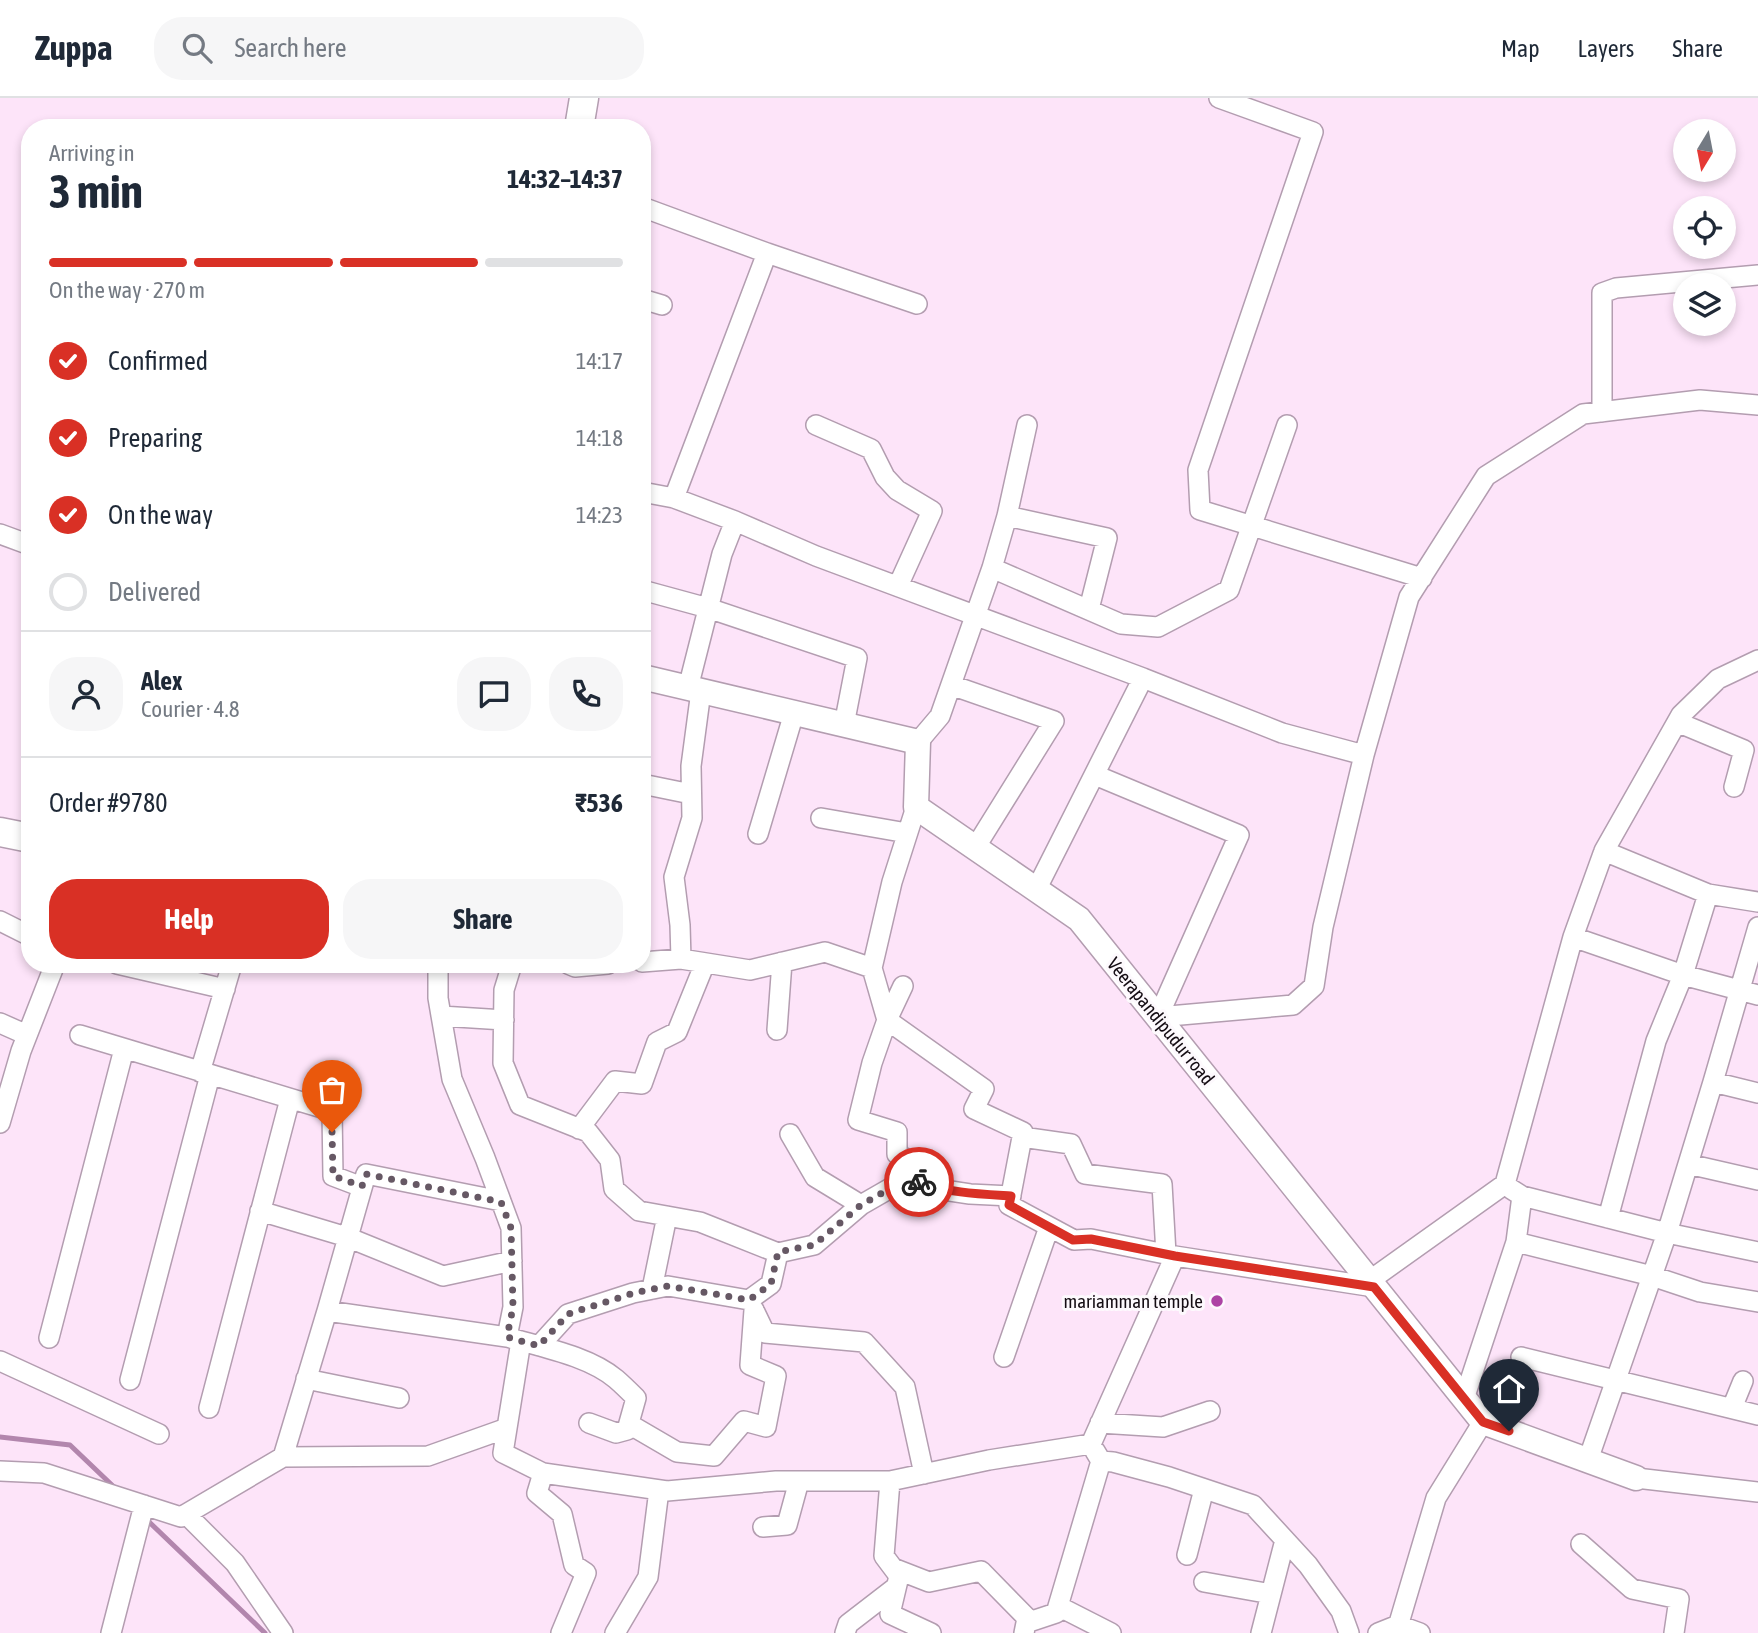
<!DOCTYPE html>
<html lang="en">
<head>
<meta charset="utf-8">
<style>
  body { margin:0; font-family:"Asap Condensed",sans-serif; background:#f6f6f7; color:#1f2937; height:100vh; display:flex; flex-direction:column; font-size:26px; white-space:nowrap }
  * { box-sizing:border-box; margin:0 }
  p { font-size:23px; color:#747a83 }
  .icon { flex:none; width:38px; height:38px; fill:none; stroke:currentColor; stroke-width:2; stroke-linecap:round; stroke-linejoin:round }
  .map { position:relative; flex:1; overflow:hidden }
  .drawer { position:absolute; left:21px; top:21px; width:630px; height:854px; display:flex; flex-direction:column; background:#fff; border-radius:28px; box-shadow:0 4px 10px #0003 }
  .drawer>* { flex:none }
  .needle { width:46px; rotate:190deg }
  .tools { position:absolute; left:1673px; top:21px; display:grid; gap:14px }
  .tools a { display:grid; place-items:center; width:63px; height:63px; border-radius:50%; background:#fff; box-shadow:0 4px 10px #0003; font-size:35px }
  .pin { position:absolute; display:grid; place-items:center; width:60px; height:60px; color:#fff; margin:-72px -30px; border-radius:50% 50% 50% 0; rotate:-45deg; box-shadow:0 0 7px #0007 }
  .pin .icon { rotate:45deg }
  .courier { position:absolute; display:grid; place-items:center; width:70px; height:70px; margin:-35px; border:5px solid #d93025; border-radius:50%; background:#fff; color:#222; box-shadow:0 2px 9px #0007 }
  .head em { font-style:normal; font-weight:700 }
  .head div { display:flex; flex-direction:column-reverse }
  .head { display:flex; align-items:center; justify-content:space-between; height:119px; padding:0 28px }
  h1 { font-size:46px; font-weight:700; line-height:52px }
  .bar { display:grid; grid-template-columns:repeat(4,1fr); gap:10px 7px; align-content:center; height:84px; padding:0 28px }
  .bar i { height:9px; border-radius:5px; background:#e0e1e3 }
  .bar .active { background:#d93025 }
  .bar p { grid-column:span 4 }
  .line { display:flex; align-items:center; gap:18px; padding:0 28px; border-top:2px solid #e0e1e3 }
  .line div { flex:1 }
  .round { display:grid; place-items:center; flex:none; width:74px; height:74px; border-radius:28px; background:#f6f6f7 }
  ol { padding:0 28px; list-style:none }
  li { display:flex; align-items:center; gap:21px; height:77px }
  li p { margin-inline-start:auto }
  li .icon { padding:7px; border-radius:50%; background:#d93025; color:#fff; stroke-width:4 }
  li:last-child { color:#747a83 }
  li i { width:38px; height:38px; border:4px solid #e0e1e3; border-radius:50% }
  .action { display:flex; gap:14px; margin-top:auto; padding:14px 28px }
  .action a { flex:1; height:80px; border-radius:28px; background:#d93025; color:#fff; font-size:28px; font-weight:700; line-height:80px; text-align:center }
  .action a+a { background:#f6f6f7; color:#1f2937 }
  header { display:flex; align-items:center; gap:42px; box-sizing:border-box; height:98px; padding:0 35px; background:#fff; border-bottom:2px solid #e0e1e3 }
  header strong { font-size:33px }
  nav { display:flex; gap:38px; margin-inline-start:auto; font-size:24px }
  .search { width:490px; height:63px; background:#f6f6f7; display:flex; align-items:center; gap:18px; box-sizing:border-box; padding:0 24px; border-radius:28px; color:#747a83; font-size:26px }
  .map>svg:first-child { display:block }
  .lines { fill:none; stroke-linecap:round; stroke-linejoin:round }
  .stream { stroke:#b286ad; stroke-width:5 }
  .minor-casing { stroke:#b39db0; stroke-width:22 }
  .tertiary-casing { stroke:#b39db0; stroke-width:27 }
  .secondary-casing { stroke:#b39db0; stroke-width:31 }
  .minor { stroke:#fff; stroke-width:19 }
  .tertiary { stroke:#fff; stroke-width:24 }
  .secondary { stroke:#fff; stroke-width:28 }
  .done { stroke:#665864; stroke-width:7; stroke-dasharray:0 12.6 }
  .route { stroke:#d93025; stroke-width:9 }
  .poi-dot { fill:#ad43a4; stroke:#fdf9fd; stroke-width:2.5 }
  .labels { text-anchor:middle; stroke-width:6; stroke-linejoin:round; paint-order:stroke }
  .street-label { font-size:19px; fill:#150d14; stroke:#fdf9fd }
  .poi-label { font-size:19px; fill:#150d14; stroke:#fdf9fd; text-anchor:end }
</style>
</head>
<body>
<header>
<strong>Zuppa</strong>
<div class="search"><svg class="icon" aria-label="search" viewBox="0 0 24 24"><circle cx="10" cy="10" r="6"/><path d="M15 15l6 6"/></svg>Search here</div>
<nav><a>Map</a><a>Layers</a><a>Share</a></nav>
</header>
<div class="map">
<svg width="1758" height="1535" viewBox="0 0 1758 1535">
  <rect width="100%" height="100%" fill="#fde4f9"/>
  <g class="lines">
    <path class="stream" d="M0,1339L70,1347L114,1389
      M146,1421L265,1535"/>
    <g class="minor-casing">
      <path id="minor" d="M1219,0L1313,34L1198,372L1200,412L1422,480
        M642,109L767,155L674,400
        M767,155L917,206
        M642,201L662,207
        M1602,314V195L1616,190L1758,177
        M816,327L871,351L885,379L897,392L932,413L898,488
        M642,394L674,400L735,423
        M1007,418L1107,440L1089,511
        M0,436L30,447
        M992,470L1121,526L1158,529L1229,492L1287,327
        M642,492L708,510L857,560L844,627
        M951,587L1054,623L975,750
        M688,590L722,456L735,423L816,458L1143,580L1036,792
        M1677,624L1744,652L1734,689
        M918,644L940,618L992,470L1007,418L1027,327
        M1364,657L1409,499L1486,378L1583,316L1700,302L1758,307
        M1095,677L1239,737L1158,919L1293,907L1314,888L1323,829L1364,657L1282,635L1143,580
        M642,686L691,696
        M916,709L892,784L872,870L887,922L984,991L974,1011L1023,1034L1009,1107L1074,1142L1091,1141L1175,1158
        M821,720L907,735
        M758,736L794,615
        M1604,753L1681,617L1718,581L1758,562
        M0,823L30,838
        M1573,839L1604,753L1708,796
        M681,861L680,827L674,779L692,720L691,668L701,593
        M642,864L681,861L750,872L825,854L872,870
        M117,866L225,891
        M438,866V900L452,981L485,1060L511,1130L513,1209L507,1239C541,1249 589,1258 616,1281C623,1287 630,1294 636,1300L627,1332L616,1335L589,1325
        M512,866L504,892L503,965L520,1007L588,1034L610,1062L614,1091L639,1113L700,1124L778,1155L771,1186L749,1202L668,1188L633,1195L568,1216L539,1248
        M568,866L575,869L608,866
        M441,918L504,922
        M0,925L27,937
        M777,932L782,864
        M80,937L332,1013L333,1078L362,1089
        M200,974L232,866
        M1713,984L1758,995
        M0,1025L21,953L55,866
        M579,1031L615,983L642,986L657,944L677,934L705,865
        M790,1036L815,1079L861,1107
        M1022,1039L1071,1046L1085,1076L1162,1086L1166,1156
        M1688,1066L1758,1082
        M908,1080L937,1091L970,1096L1011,1098
        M1511,1091L1522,1098L1516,1144
        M1522,1098L1667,1135L1758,1154
        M260,1113L347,1139L443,1178L512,1163
        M1608,1120L1656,943L1683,877L1708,796L1758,804
        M778,1155L814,1147L861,1107L908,1080L907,1061L897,1056V1034L858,1022L872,965L887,922L903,888
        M1369,1183L1505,1086L1573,839L1683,877L1758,897
        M652,1191L667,1118
        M754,1212L765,1235L864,1244L905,1289L924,1376
        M327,1213L366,1076L501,1103
        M49,1240L124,951
        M521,1243L503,1355L543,1375L667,1393L776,1383H890L989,1362L1091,1346L1175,1158L1374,1189
        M1004,1259L1049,1129
        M1521,1259L1758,1317
        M0,1263L159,1336
        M306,1281L399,1300
        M130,1282L210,977
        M1464,1301L1516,1144L1652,1178L1700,1194L1758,1204
        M209,1310L290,1001
        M1732,1310L1743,1283
        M1100,1325L1163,1329L1210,1313
        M629,1326L677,1354L714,1358L744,1323L766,1329L776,1278L750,1267L754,1212
        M283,1359L428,1358L507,1330
        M1588,1362L1667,1135L1713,984L1758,829
        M1101,1363L1113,1364L1169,1379L1253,1407L1308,1467L1341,1513L1349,1535
        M0,1373L44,1375L181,1419L283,1359L327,1213L507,1239
        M543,1375L537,1395L562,1416L574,1467L586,1475L561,1535
        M1636,1380L1758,1394
        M890,1383L884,1458L899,1478L890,1516L931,1535
        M186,1416L235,1465L283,1535
        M763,1429L787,1427L799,1383
        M1581,1446L1632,1491L1679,1501L1674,1535
        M1187,1457L1204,1391
        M893,1470L929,1484L981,1473L1030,1523
        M1204,1484L1271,1496
        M1058,1508L1111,1535
        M111,1535L144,1407
        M615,1535L648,1479L659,1392
        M845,1535L848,1526L896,1489
        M1024,1535L1026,1525L1056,1515L1101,1363L1095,1353
        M1261,1535L1285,1442
        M1378,1535L1398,1527L1420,1535
        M1396,1535L1436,1400L1483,1324"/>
    </g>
    <g class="tertiary-casing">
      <path id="tertiary" d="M642,579L918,644L916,709L1079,821L1483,1324L1636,1380"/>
    </g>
    <g class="secondary-casing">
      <path id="secondary" d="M579,30L584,0
        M0,734L30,740"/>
    </g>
    <use href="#minor" class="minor"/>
    <use href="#tertiary" class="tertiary"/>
    <use href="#secondary" class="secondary"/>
  </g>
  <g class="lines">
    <path class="done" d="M332,1034L333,1078L362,1088L366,1076L501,1104L511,1130L513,1209L507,1239L539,1248L568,1216L634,1195L668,1188L749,1202L771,1186L778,1154L814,1147L861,1107L908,1080L919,1084"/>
    <path class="route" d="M919,1084C949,1095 979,1096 1011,1098L1009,1107L1073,1142L1091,1141L1175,1158L1374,1189L1483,1324L1509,1333"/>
  </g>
  <circle class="poi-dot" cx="1217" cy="1203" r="7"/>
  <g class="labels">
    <g class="street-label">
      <text transform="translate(1161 923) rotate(51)" y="7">Veerapandipudur road</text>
    </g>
    <g class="poi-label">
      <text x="1203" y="1210">mariamman temple</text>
    </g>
  </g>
</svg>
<div class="tools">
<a><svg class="needle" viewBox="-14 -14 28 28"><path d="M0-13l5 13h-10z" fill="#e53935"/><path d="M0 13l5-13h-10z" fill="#747a83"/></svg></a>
<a><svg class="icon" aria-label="locate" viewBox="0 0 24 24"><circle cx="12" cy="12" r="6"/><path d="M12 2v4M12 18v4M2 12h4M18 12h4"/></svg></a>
<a><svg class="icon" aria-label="layers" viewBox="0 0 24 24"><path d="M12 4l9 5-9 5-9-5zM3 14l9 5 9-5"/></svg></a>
</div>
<div class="pin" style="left:332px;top:1034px;background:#ea580c"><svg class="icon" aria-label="bag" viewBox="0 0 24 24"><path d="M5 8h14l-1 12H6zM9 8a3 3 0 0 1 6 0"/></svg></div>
<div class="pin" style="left:1509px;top:1333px;background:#1f2937"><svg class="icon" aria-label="home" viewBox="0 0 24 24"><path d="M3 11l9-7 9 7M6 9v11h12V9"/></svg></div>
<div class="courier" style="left:919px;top:1084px"><svg class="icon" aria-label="bike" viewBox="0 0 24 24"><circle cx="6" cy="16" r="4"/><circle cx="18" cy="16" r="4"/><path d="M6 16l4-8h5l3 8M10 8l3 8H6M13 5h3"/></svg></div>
<section class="drawer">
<div class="head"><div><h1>3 min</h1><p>Arriving in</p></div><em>14:32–14:37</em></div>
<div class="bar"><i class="active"></i><i class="active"></i><i class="active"></i><i></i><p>On the way · 270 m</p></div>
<ol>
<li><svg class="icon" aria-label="check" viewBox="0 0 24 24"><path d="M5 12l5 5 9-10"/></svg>Confirmed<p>14:17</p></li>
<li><svg class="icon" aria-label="check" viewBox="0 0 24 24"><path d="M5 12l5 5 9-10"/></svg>Preparing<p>14:18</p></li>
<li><svg class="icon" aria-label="check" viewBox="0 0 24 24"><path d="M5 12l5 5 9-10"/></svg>On the way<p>14:23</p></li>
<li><i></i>Delivered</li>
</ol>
<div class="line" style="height:126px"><a class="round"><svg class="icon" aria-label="person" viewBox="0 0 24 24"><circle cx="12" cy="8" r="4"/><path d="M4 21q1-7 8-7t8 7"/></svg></a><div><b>Alex</b><p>Courier · 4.8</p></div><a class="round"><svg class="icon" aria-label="chat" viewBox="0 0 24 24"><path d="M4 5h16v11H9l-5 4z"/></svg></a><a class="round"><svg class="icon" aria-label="phone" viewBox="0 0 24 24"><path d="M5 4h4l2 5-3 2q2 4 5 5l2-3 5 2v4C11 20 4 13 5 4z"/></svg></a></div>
<div class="line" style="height:91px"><div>Order #9780</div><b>₹536</b></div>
<div class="action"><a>Help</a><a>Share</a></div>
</section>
</div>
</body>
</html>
